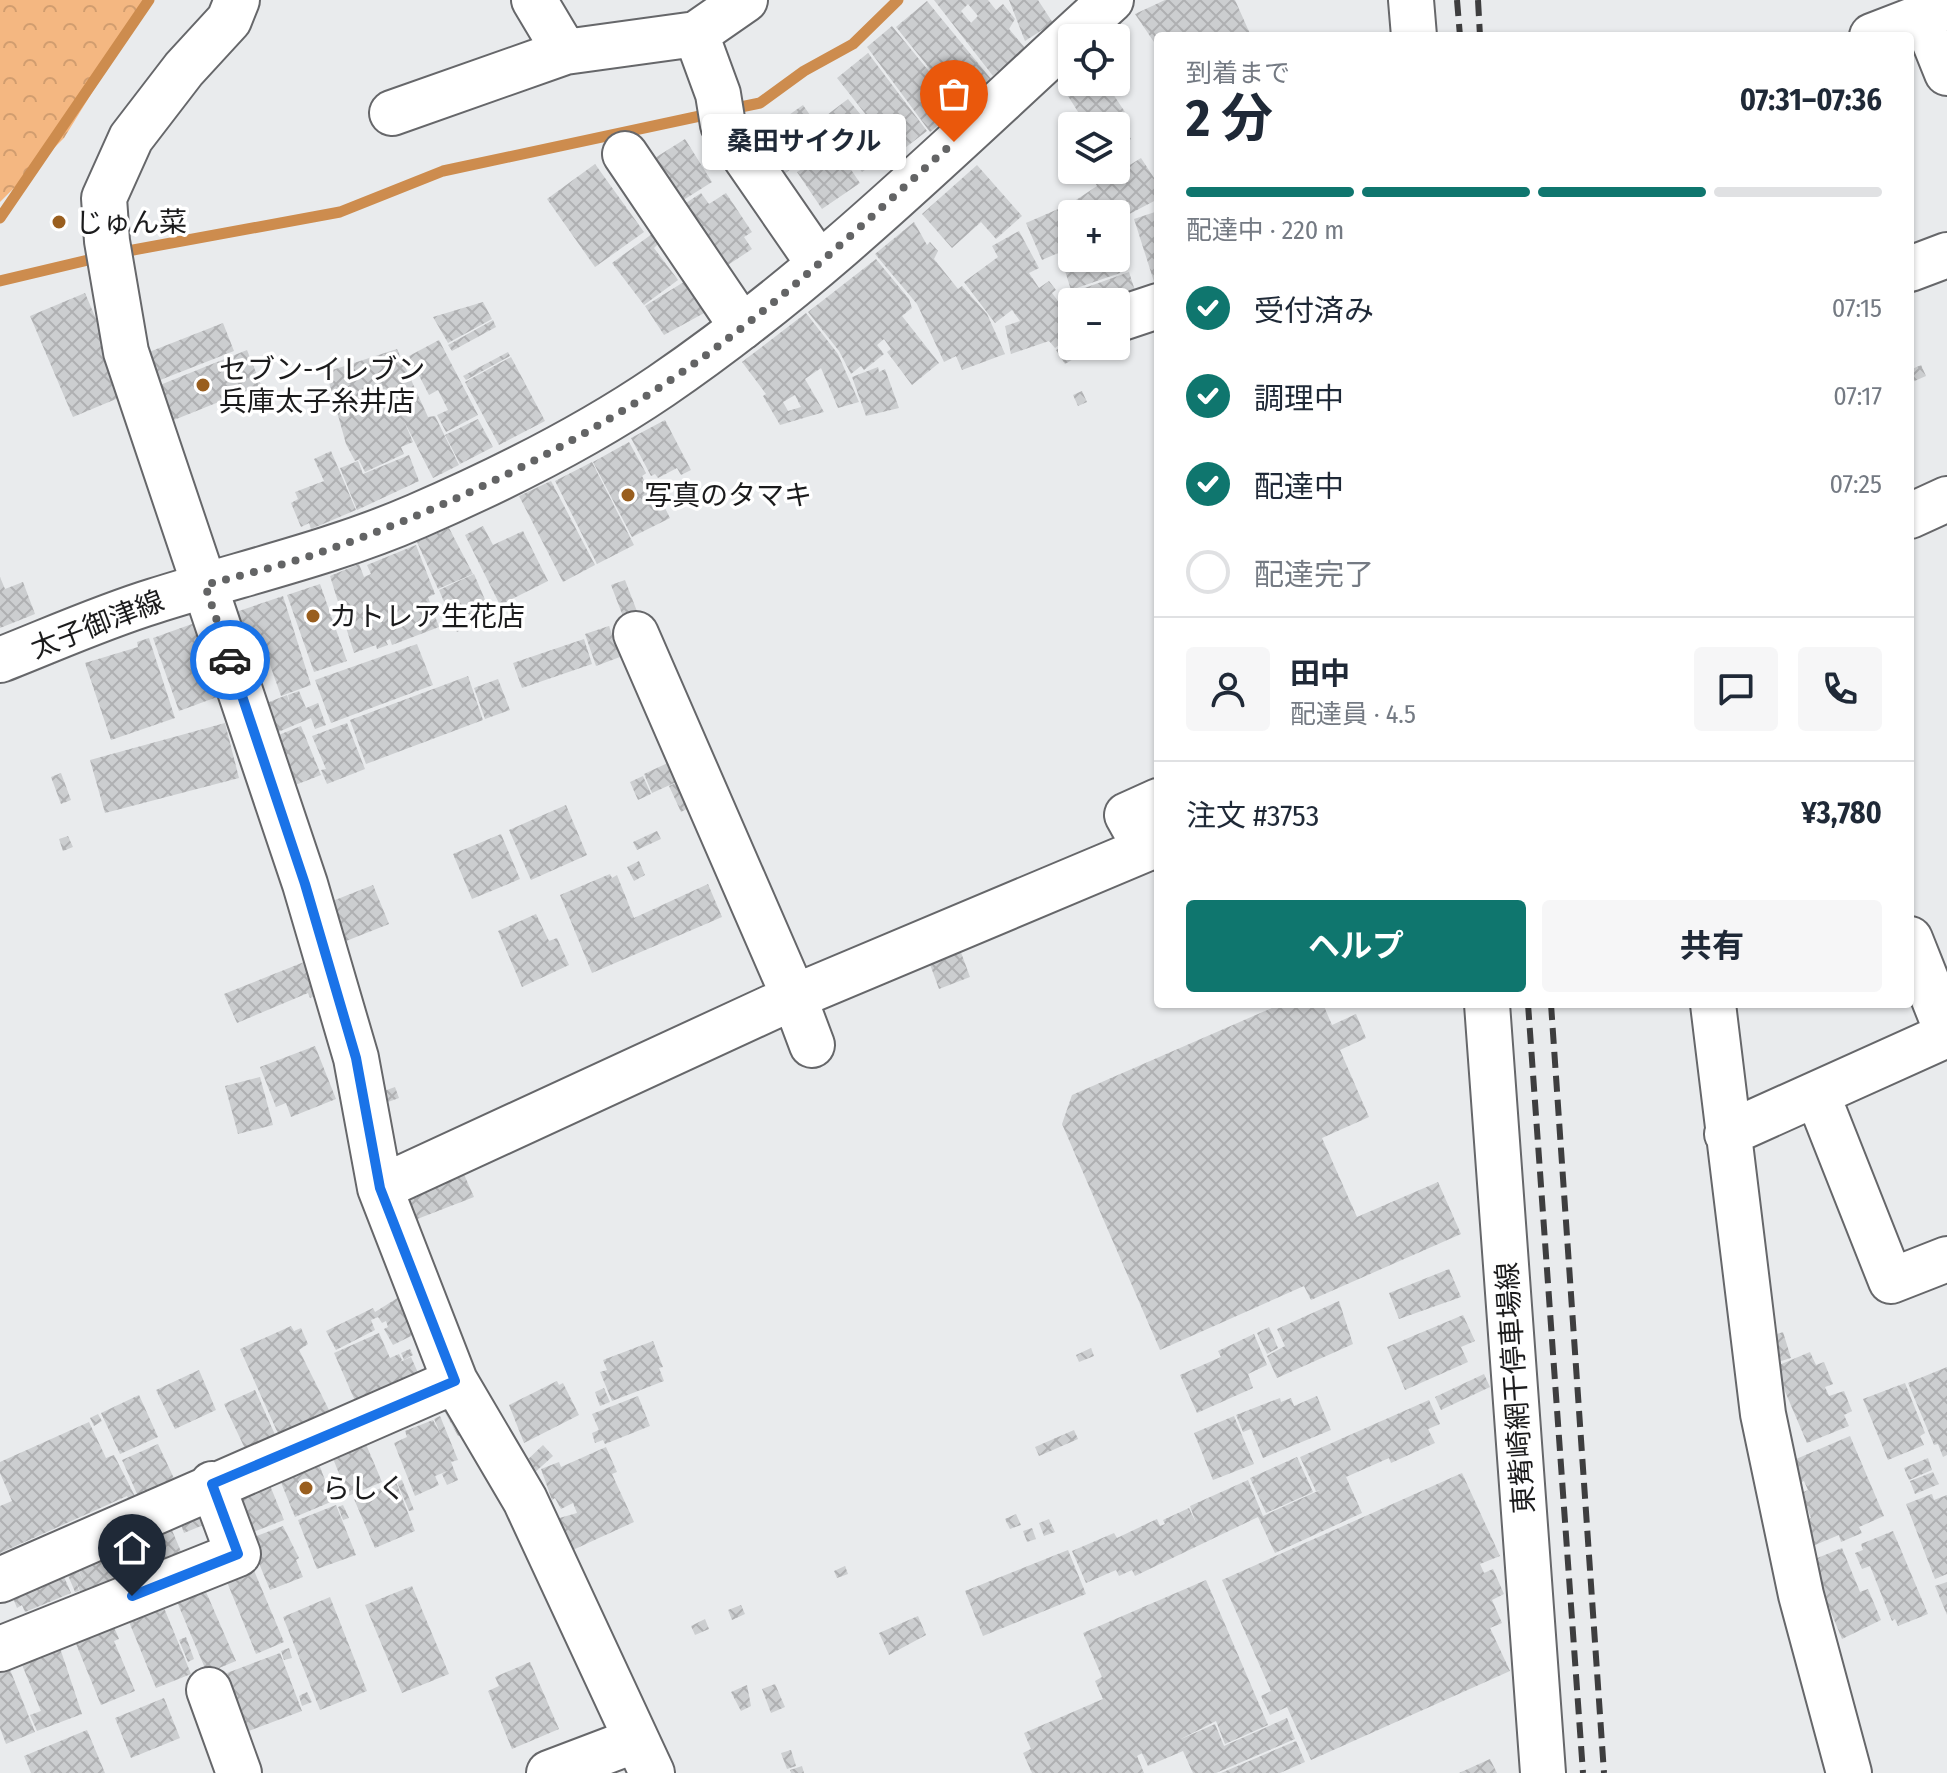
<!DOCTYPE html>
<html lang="ja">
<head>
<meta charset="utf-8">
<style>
  body { margin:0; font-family:"Fira Sans Condensed","Noto Sans JP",sans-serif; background:#f6f6f7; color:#1f2937; height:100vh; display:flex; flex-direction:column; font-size:30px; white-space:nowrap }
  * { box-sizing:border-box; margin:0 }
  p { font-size:26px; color:#747a83 }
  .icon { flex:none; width:44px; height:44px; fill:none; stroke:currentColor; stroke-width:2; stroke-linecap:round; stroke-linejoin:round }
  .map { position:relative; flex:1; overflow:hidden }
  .drawer { position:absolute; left:1154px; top:32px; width:760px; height:976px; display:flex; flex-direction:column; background:#fff; border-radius:8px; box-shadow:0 2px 6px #0004 }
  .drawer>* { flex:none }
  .tools { position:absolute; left:1058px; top:24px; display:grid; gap:16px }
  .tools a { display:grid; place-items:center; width:72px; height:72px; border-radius:8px; background:#fff; box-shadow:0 2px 6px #0004; font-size:40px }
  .pin { position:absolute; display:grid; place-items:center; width:68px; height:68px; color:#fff; margin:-82px -34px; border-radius:50% 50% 50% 0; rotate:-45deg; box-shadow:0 0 8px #0007 }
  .pin .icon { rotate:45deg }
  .courier { position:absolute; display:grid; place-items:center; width:80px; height:80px; margin:-40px; border:6px solid #1a73e8; border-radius:50%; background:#fff; color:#222; box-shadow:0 2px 10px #0007 }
  .bubble { position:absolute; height:56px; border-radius:8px; background:#fff; box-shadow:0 2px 6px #0004; font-size:26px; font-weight:700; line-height:56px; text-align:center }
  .head em { font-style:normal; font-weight:700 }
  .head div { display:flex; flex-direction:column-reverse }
  .head { display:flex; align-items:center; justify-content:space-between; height:136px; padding:0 32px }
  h1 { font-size:52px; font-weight:700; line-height:60px }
  .bar { display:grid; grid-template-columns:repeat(4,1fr); gap:12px 8px; align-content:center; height:96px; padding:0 32px }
  .bar i { height:10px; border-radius:6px; background:#e0e1e3 }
  .bar .active { background:#0f766e }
  .bar p { grid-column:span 4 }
  .line { display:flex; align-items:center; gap:20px; padding:0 32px; border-top:2px solid #e0e1e3 }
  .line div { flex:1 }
  .round { display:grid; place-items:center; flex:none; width:84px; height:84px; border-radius:8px; background:#f6f6f7 }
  ol { padding:0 32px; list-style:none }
  li { display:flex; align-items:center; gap:24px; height:88px }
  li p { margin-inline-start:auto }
  li .icon { padding:8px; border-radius:50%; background:#0f766e; color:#fff; stroke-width:4 }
  li:last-child { color:#747a83 }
  li i { width:44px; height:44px; border:4px solid #e0e1e3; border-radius:50% }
  .action { display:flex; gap:16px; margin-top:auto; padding:16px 32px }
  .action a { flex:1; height:92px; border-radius:8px; background:#0f766e; color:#fff; font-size:32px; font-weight:700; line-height:92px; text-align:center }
  .action a+a { background:#f6f6f7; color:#1f2937 }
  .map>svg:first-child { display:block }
  .forest { fill:url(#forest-crowns) }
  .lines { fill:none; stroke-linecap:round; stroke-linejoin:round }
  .stream { stroke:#cd8c4e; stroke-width:11 }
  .building { fill:url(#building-cross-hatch); fill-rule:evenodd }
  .minor-casing { stroke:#66676a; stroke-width:48 }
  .major-casing { stroke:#66676a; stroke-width:48 }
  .minor { stroke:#fff; stroke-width:44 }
  .major { stroke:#fff; stroke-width:44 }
  .rail { stroke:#3e3e3f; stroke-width:6; stroke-dasharray:16 8; stroke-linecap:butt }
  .done { stroke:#636465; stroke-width:8; stroke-dasharray:0 14.4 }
  .route { stroke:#1a73e8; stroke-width:10 }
  .poi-dot { fill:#995e1e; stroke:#fff; stroke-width:3 }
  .labels { text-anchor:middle; stroke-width:7; stroke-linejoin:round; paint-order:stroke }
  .poi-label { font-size:28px; fill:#1b1b1c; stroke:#fff; text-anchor:start }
  .street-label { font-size:28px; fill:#1b1b1c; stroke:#fff }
</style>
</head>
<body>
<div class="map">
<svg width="1947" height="1773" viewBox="0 0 1947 1773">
  <defs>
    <pattern id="forest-crowns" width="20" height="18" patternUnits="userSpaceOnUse" patternTransform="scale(2)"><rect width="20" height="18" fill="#f4b781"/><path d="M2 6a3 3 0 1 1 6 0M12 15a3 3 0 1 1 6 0" fill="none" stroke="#d19d6f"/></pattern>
    <pattern id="building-cross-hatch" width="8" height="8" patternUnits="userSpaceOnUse" patternTransform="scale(2)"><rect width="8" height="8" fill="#ccced0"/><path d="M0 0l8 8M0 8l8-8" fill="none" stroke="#afb0b2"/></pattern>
  </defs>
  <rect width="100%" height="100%" fill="#e9ebed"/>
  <path class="forest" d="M0,0H149L64,138L0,202Z"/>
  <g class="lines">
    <path class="stream" d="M731,109L760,103L804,71L853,44L898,0
      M0,218L149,0
      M117,253L340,212L443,171L714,113
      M0,281L101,257"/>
  </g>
  <path class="building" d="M934,0H988L996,10L1003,4L1015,19L1009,29L1026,49L993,76ZM968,4L978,16L971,23L961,11Z
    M1009,0H1038L1053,23L1025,41Z
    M1165,0H1235L1251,36H1158V48L1135,14Z
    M927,1L991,79L959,105L896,27Z
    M892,26L959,108L930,132L867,47Z
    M868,53L927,131L897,154L837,78Z
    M1072,78V82H1105L1125,112L1117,117L1131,139L1120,146L1127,157L1116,165V126H1087L1061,85Z
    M848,99L890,151L893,158L880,168L876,162L862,172L823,118Z
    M803,105L829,142L784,174L754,132L776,117L779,122Z
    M1072,133V148L1065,153L1058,142Z
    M685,139L712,182L677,204L650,161Z
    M833,143L860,183L822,209L797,172L804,168L801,164Z
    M1141,158L1158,184V199L1116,221V214H1085L1076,200L1097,186L1093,179L1107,170L1117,173Z
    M595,164L644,232L595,267L547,199Z
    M977,165L1022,216L996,239L981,222L952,248L922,214Z
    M701,193L709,204L726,193L752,232L744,237L752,249L722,269L680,207Z
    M1072,203L1077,214H1072V247L1042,260L1026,223Z
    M1158,211V291H1157L1134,219Z
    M914,222L927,245L930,242L938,251L934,259L958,289L962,286L987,314L1005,354L962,370L956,356L944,362L917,304L875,254Z
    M1019,231L1039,268L1029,273L1039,288L1049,281L1056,290L1052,293L1072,320V327L1063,334L1072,328V335L1055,348L1049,341L1011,354L1005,326L1020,321L1012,310L995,323L964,282L998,257L992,246Z
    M652,234L659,243L654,248L678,280L644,305L612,263Z
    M1072,251V258H1114L1120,273L1071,290L1060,255Z
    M876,259L909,299L912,308L902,316L939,363L912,385L887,352L891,349L884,339L877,345L884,354L864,370L861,366L851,374L839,351L808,312Z
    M1129,272L1140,306L1084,302L1079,290Z
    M695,275L706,312L664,335L645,306Z
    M85,293L128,394L73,417L30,316Z
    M483,302L492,319L448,343L433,317Z
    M806,313L838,354L859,402L838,408L821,368L805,379L824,412L780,425L763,396L766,394L742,362ZM795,395L801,407L788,411L783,402Z
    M493,320L496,327L452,351L448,345Z
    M223,323L234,351L155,382L144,354Z
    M439,340L478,415L446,432L437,415L448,410L438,390L429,395L409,356Z
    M1072,340V346H1081L1085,352L1065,364L1056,350Z
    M397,349L428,417L435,416L459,465L433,478L404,421L413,442L401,447L404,454L365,472L359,460L363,458L355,461L346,444L326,372Z
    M247,350L261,385L169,422L155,387Z
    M508,352L510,356L466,380L463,376Z
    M511,357L545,421L499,445L465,382Z
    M1921,365L1926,376L1910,383V370Z
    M878,367L879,372L885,369L899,408L866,416L852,377Z
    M1082,391L1087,402L1078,406L1073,395Z
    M478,419L493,447L460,464L445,435Z
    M665,420L691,470L681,475L677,468L658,478L655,474L651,476L631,438Z
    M629,442L646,473L642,476L650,491L655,488L670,518L632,537L593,462Z
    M331,451L356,510L311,529L309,523L301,527L291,503L298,499L295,492L324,481L314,459Z
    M409,455L419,481L357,510L340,468L358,461L363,474Z
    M592,462L634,545L597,564L555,481Z
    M551,481L595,565L563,582L519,496Z
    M483,526L493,545L523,531L548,581L500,605L465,535Z
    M449,528L473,574L438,589L417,542Z
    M416,545L435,594L428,597L439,627L392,645L390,639L386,641L388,645L377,649L376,645L354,653L330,576L359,564L364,577L371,574L367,565Z
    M474,574L492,616L457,632L439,590Z
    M0,577L5,589L23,582L35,614L0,628Z
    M625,580L638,614L624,619L611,585Z
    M320,584L347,661L314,672L287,595Z
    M283,596L311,685L281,696L269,662L261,665L264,671L254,674L233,613Z
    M203,620L228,693L179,711L153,638Z
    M609,626L620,657L596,666L585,634Z
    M149,638L175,718L111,740L85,663L138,647L137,642Z
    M584,639L592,664L522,688L513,663Z
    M417,644L433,685L331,723L315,680Z
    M468,676L483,720L366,764L350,720Z
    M498,679L510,710L485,719L474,688Z
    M299,691L306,708L318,703L326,725L315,729L311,718L276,733L264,704L287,695L290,704L288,695Z
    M225,723L239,778L105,813L90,760Z
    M347,723L365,769L327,784L321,770L326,769L312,736Z
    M301,726L321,775L290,787L271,738Z
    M672,761L681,780L652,793L644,774Z
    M61,773L71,800L61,804L51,777Z
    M643,776L651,794L638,800L630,782Z
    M678,782L690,807L681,812L669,786Z
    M566,805L587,855L531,880L509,830Z
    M657,831L661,839L637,850L633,842Z
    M501,834L520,879L472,899L453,854Z
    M68,836L73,847L63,851L59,839Z
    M639,861L645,875L634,881L627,867Z
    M610,874L612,878L617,875L634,918L708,884L722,917L592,973L560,895Z
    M373,885L389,924L341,943L325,904Z
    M536,914L549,941L557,938L569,965L522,987L498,931Z
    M959,947L970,977L939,989L928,959Z
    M314,958L328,991L310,998L308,993L237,1023L224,994Z
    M1281,1004H1323L1332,1025L1356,1014L1366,1038L1340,1050L1369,1117L1322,1138L1357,1217L1438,1182L1461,1234L1311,1300L1304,1286L1160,1350L1062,1124L1072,1095Z
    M315,1046L336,1099L291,1117L286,1103L276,1107L260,1067Z
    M260,1077L273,1125L238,1134L225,1086Z
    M395,1087L399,1098L388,1102L384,1091Z
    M459,1163L474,1197L407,1223L393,1192Z
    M1449,1269L1461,1297L1399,1319L1389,1293Z
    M399,1297L417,1333L393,1345L384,1329L388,1327L386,1321L382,1323L378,1317L371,1320L375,1330L336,1350L326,1331L373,1308L375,1312Z
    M1339,1301L1353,1344L1277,1378L1267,1356L1285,1346L1277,1329Z
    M1463,1315L1475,1341L1461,1347L1468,1362L1405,1390L1387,1347Z
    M291,1326L294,1331L301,1328L308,1344L299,1350L329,1410L297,1425L303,1437L280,1438L240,1349Z
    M1269,1327L1278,1348L1267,1354L1257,1333Z
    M1783,1332L1791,1358L1778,1362L1771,1336Z
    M379,1333L390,1358L399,1354L402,1360L400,1362L411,1357L423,1384L360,1412L334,1353Z
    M1254,1334L1267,1365L1248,1374L1253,1388L1197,1413L1180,1375L1221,1357L1218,1351Z
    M653,1341L663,1367L659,1368L664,1381L612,1401L600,1372L607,1370L603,1360Z
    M1091,1348L1094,1356L1079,1362L1076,1355Z
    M410,1349L413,1355L404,1360L401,1353Z
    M1810,1352L1816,1365L1824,1362L1833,1384L1825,1387L1829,1396L1844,1391L1852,1411L1844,1415L1849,1426L1807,1443L1778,1375L1782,1373L1779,1365Z
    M1947,1367V1455L1943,1457L1938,1444L1934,1445L1908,1383Z
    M199,1370L216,1410L175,1429L156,1390Z
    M1484,1374L1490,1387L1441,1410L1435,1397Z
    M557,1381L559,1385L563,1383L579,1415L524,1443L509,1405Z
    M1905,1383L1925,1433L1920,1436L1924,1445L1888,1460L1863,1399Z
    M604,1388L610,1402L600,1406L595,1392Z
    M255,1390L277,1439L247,1453L224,1404Z
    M139,1395L158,1437L120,1454L101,1413Z
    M638,1396L650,1426L605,1444L603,1440L595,1443L592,1433L599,1430L592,1414Z
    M1317,1396L1331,1430L1263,1458L1251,1429L1243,1432L1236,1415L1280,1398L1281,1402L1291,1398L1294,1406Z
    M1429,1400L1440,1424L1428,1429L1435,1443L1391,1463L1389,1458L1346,1477L1362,1513L1275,1553L1258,1517L1135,1576L1132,1570L1119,1576L1116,1570L1086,1583L1072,1551L1114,1533L1117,1538L1157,1519L1160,1526L1165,1524L1163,1520L1189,1508L1196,1523L1190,1506L1248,1480L1263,1516L1320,1490L1316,1491L1300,1457Z
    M454,1403L469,1430L458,1436L443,1409Z
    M98,1414L102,1421L94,1426L90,1418Z
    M440,1416L458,1460L451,1462L458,1480L447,1485L442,1474L450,1470L435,1476L439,1485L415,1496L394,1443L407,1437L405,1431L433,1420L441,1435L434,1419Z
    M1234,1416L1254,1464L1213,1480L1194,1433Z
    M89,1422L106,1458L114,1455L139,1504L132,1507L127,1496L0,1553V1506L12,1501L0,1473V1462Z
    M1074,1430L1078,1439L1039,1456L1035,1447Z
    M1850,1436L1884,1516L1859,1527L1862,1533L1841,1542L1839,1535L1815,1545L1805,1521L1811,1518L1801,1493L1808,1490L1804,1481L1797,1483L1789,1462Z
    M365,1442L382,1482L348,1496L332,1456Z
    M158,1444L178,1487L141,1503L122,1460Z
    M543,1445L553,1456L532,1475L523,1464Z
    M606,1447L617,1472L612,1474L634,1522L564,1554L549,1521L577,1513L573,1503L561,1509L555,1498L552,1500L541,1469L559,1462L561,1467Z
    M1297,1457L1313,1492L1266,1513L1250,1478Z
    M1928,1458L1932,1470L1909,1480L1904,1468Z
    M317,1459L333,1501L295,1517L278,1475Z
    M1933,1472L1939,1484L1915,1494L1910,1481Z
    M1462,1473L1500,1556L1480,1564L1484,1573L1493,1569L1504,1594L1492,1600L1502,1623L1490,1628L1510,1671L1311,1760L1287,1707L1270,1715L1261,1696L1271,1691L1222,1580Z
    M267,1478L284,1520L248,1534L231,1493Z
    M402,1480L414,1510L409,1511L397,1482Z
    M396,1482L415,1531L375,1548L354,1499Z
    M1932,1494L1934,1500L1947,1495V1574L1935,1579L1906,1504Z
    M205,1501L213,1521L184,1533L180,1522Z
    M336,1505L356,1555L317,1569L298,1520Z
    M343,1505L349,1518L343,1520L338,1507Z
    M1016,1514L1021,1525L1010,1529L1005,1519Z
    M166,1516L185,1561L84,1602L76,1581L79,1591L75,1592L62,1561L72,1557L85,1585L72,1555Z
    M1049,1519L1055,1532L1044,1536L1039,1523Z
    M283,1526L299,1558L296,1560L303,1577L270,1590L249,1539Z
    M1032,1528L1036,1539L1027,1542L1023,1531Z
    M1893,1531L1928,1614L1898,1626L1895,1619L1892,1621L1870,1566L1862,1569L1855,1553L1863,1550L1861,1544Z
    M1842,1548L1860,1592L1868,1589L1881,1620L1842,1639L1810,1561Z
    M1068,1550L1086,1594L983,1636L965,1591Z
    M250,1561L284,1642L256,1654L223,1572Z
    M58,1563L71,1593L25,1612L22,1605L17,1608L8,1585Z
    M845,1566L848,1574L837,1578L834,1571Z
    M200,1578L236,1661L207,1673L172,1590Z
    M1206,1580L1268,1725L1225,1744L1216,1721L1179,1740L1215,1724L1224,1746L1287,1718L1295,1739L1216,1773H1193L1183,1751L1148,1766L1142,1753L1137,1756L1144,1773H1032L1023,1753L1031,1749L1024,1733L1103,1699L1095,1681L1102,1677L1083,1633Z
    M1947,1582V1615L1935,1586Z
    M412,1586L449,1674L402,1693L365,1605Z
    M330,1597L367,1691L320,1710L283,1617Z
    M160,1598L191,1674L156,1688L125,1612Z
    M741,1605L745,1614L732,1620L728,1610Z
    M918,1616L926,1635L889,1655L879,1633Z
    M705,1619L709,1629L695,1635L691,1626Z
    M111,1620L119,1639L114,1641L135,1691L101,1705L72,1634Z
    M186,1637L194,1659L188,1662L179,1640Z
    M59,1645L82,1714L37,1731L30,1715L41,1711L18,1655Z
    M289,1648L292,1658L284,1660L281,1651Z
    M280,1653L302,1711L243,1733L237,1719L243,1716L227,1673Z
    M530,1662L559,1729L512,1749L488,1691L499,1686L495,1677Z
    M9,1667L35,1732L6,1744L0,1728V1670Z
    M775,1684L785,1707L771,1713L762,1689Z
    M747,1685L751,1706L741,1711L731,1692Z
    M307,1692L312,1702L302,1706L299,1696Z
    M164,1698L180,1738L131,1758L115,1718Z
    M87,1730L105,1773H31L24,1756Z
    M1296,1741L1305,1762L1280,1773H1221Z
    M791,1750L796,1766L787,1769L781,1753Z
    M1490,1759L1497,1773H1459Z
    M802,1766L804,1773H791L790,1770Z"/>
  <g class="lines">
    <g class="minor-casing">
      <path id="minor" d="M237,0L229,20L184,69L131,138L104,198L107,241L126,352L305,884L356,1058L380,1188L455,1381L525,1500L652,1773
        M534,0L565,52
        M1924,16L1947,73
        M696,34L718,94L723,125L819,264
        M1872,36L1947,7
        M392,113L565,52L696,34L745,0
        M625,154L742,327
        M1910,269L1947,255
        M1116,320L1158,306
        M1910,516L1947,499
        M636,634L794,997L812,1045
        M1146,849L1127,815L1158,801
        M1910,939L1947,1032
        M1713,1004L1763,1414L1801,1595L1849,1773
        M1817,1094L1891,1281L1947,1259
        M1727,1134L1947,1035
        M380,1188L794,997L1158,844
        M0,1580L455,1381
        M0,1649L238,1554L212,1484
        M209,1690L239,1773
        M549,1773L636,1740"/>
    </g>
    <g class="major-casing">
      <path id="major" d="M1411,0L1414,36
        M0,660C51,640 102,617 154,601C242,573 332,553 417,516C500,480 586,437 661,386C824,275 965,132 1111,0
        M1487,1004L1543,1773"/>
    </g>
    <use href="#minor" class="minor"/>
    <use href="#major" class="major"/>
    <path class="rail" d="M1457,0L1460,36
      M1478,0L1480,36
      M1528,1004L1583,1773
      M1551,1004L1604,1773"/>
  </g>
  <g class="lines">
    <path class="done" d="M230,660L205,585C242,575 280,566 316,554C435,513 555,456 660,387C767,317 859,227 954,142"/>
    <path class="route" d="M132,1596L238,1554L212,1484L455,1381L380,1188L356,1058L305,884L230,660"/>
  </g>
  <g class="poi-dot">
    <circle cx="59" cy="222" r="8"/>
    <circle cx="203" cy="385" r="8"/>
    <circle cx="628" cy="495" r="8"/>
    <circle cx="313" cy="616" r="8"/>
    <circle cx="306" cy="1488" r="8"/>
  </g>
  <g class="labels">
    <g class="poi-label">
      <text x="75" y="232">じゅん菜</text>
      <text x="219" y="379">セブン-イレブン<tspan x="219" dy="32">兵庫太子糸井店</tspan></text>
      <text x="644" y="505">写真のタマキ</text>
      <text x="329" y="626">カトレア生花店</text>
      <text x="322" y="1498">らしく</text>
    </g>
    <g class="street-label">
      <text transform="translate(97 624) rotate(-21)" y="10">太子御津線</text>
      <text transform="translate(1515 1388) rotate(-94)" y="10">東觜崎網干停車場線</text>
    </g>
  </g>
</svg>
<div class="tools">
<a><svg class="icon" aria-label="locate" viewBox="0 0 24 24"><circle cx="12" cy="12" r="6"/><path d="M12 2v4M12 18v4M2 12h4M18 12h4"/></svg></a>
<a><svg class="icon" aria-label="layers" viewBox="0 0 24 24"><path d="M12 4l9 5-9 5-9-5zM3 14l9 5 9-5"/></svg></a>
<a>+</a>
<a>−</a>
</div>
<div class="pin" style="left:954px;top:142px;background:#ea580c"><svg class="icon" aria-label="bag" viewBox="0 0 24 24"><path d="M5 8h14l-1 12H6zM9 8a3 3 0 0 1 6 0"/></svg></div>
<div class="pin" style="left:132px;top:1596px;background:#1f2937"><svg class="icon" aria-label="home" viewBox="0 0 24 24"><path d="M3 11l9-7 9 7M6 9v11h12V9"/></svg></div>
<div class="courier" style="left:230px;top:660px"><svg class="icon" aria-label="car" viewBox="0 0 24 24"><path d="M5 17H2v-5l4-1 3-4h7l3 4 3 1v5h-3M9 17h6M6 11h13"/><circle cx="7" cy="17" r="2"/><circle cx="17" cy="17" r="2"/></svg></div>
<div class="bubble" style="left:702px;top:114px;width:204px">桑田サイクル</div>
<section class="drawer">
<div class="head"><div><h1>2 分</h1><p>到着まで</p></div><em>07:31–07:36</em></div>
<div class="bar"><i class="active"></i><i class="active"></i><i class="active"></i><i></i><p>配達中 · 220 m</p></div>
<ol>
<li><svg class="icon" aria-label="check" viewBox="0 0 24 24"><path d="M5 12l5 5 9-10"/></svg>受付済み<p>07:15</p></li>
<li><svg class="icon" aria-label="check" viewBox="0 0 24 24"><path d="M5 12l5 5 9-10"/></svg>調理中<p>07:17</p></li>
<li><svg class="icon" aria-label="check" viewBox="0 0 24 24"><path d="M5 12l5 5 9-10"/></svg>配達中<p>07:25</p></li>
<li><i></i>配達完了</li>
</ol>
<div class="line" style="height:144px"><a class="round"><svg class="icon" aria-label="person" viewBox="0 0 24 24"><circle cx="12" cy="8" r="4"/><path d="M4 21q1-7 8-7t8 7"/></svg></a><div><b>田中</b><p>配達員 · 4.5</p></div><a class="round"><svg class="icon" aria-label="chat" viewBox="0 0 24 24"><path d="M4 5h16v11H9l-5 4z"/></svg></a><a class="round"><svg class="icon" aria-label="phone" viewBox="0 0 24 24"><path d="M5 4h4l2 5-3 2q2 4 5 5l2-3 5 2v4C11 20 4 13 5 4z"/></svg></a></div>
<div class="line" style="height:104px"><div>注文 #3753</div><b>¥3,780</b></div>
<div class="action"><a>ヘルプ</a><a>共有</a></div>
</section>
</div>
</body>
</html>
